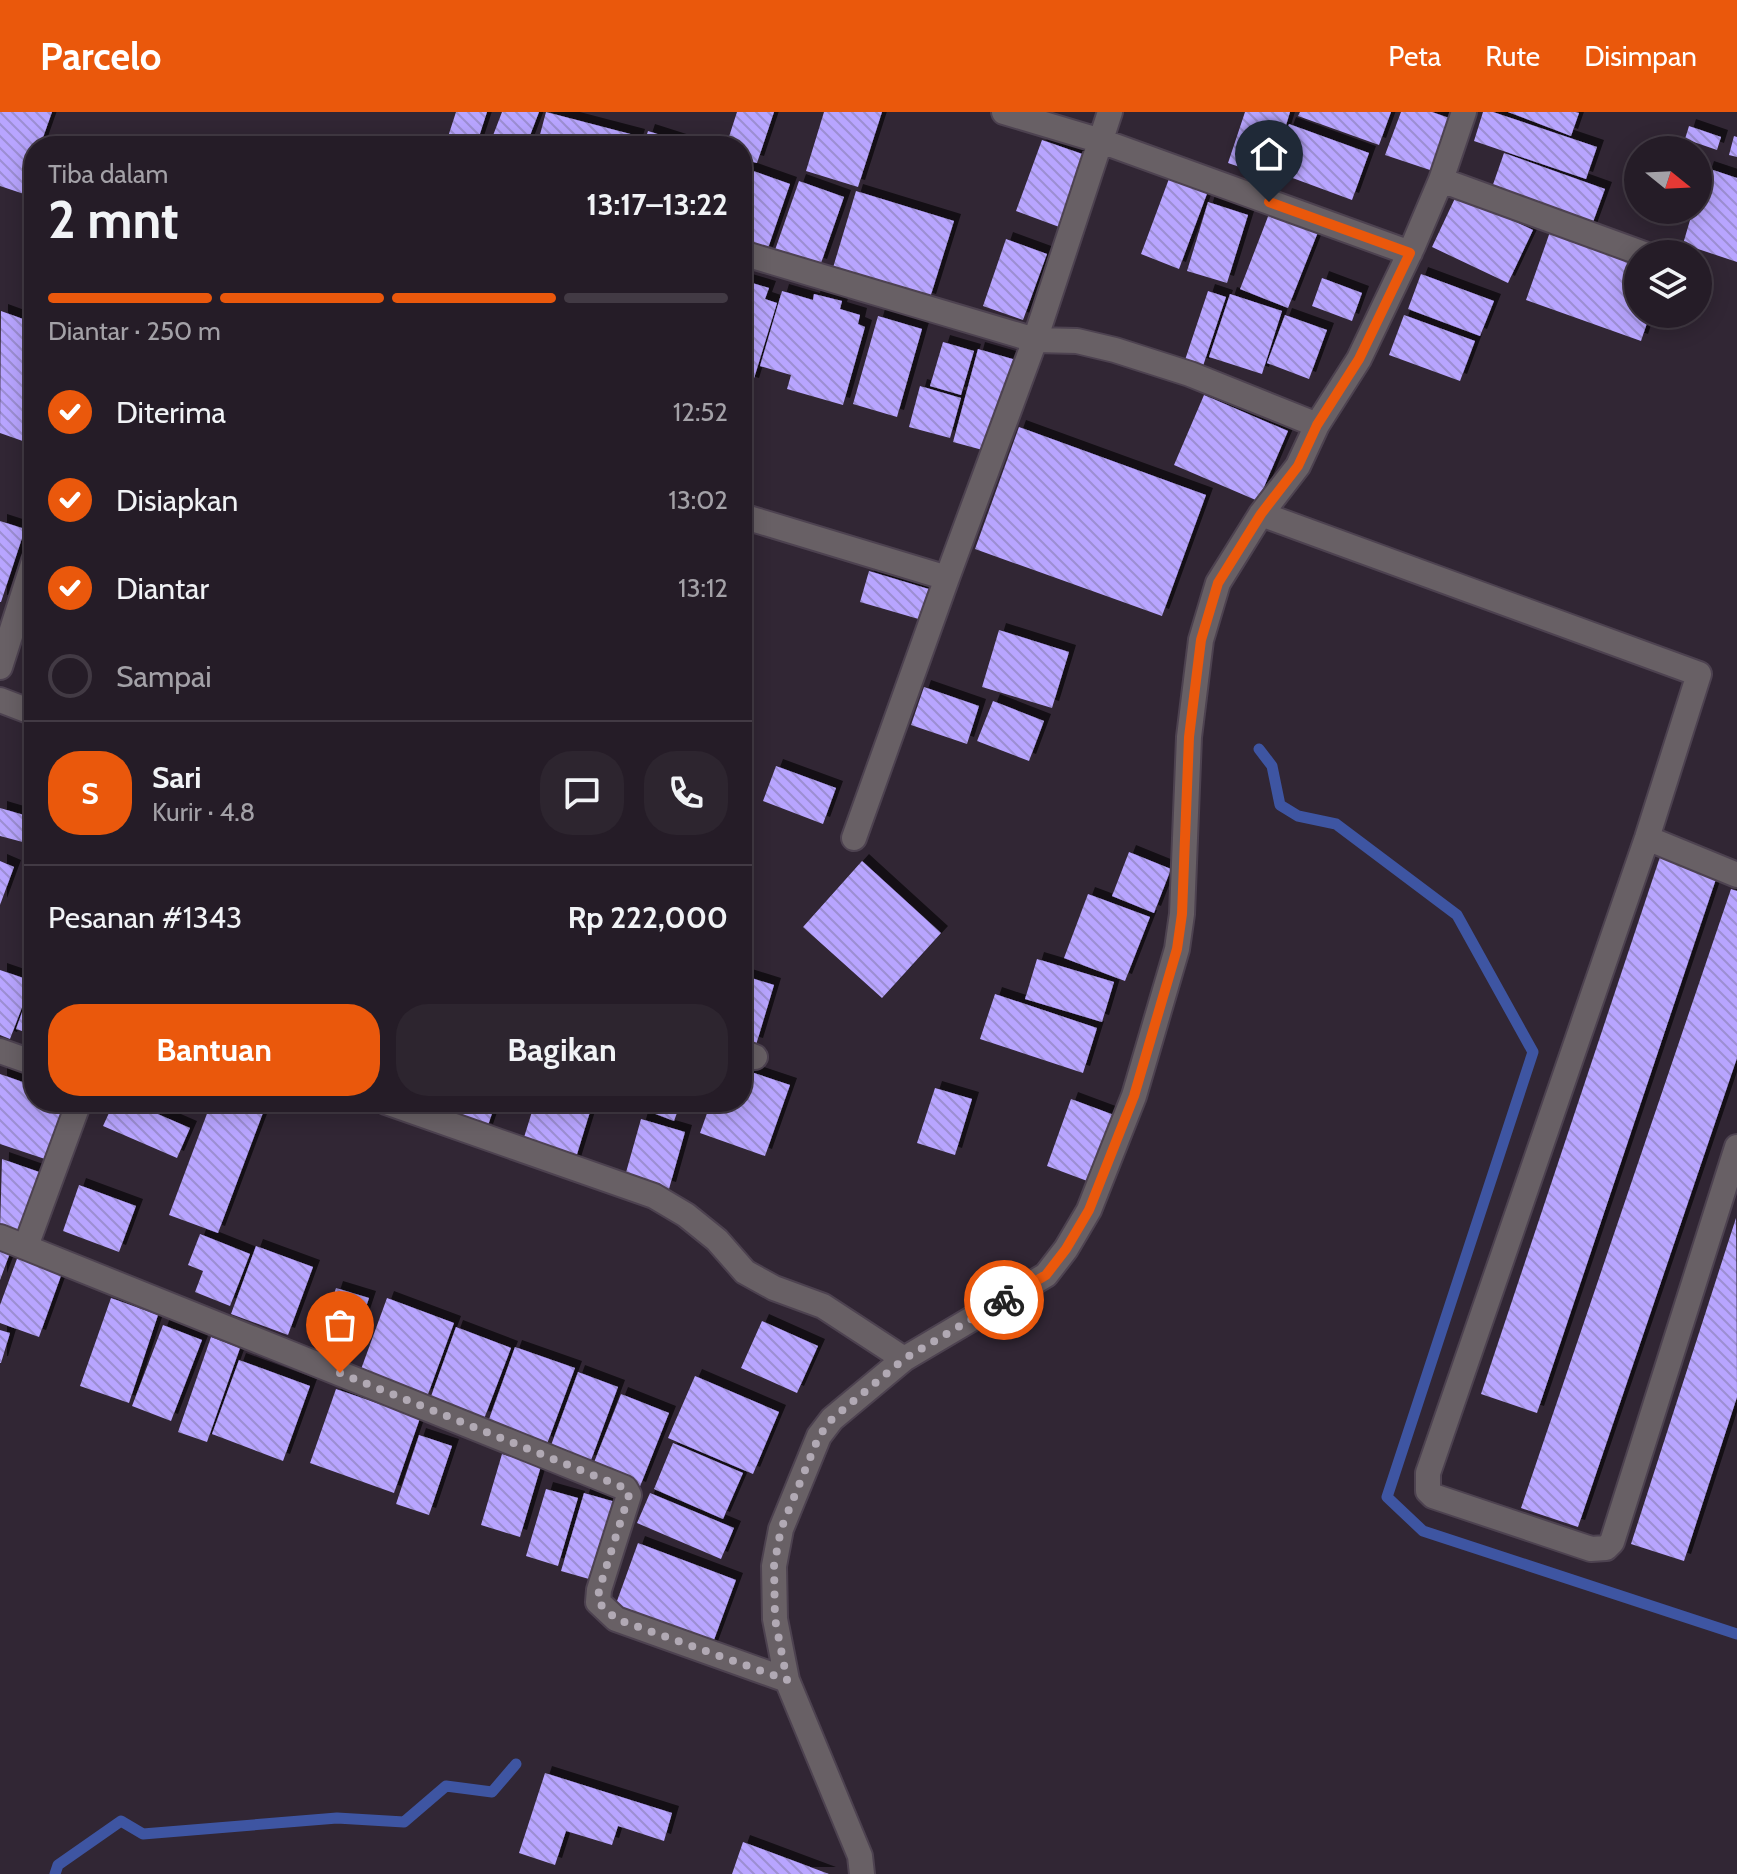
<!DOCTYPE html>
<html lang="id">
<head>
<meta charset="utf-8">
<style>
  body { margin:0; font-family:Cabin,sans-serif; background:#2d252f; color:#f1f3f6; height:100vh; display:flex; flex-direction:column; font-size:30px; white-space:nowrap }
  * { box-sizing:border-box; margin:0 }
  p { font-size:26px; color:#a3a1a7 }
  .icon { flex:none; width:44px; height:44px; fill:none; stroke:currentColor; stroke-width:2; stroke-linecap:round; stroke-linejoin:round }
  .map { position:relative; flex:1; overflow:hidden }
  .panel { position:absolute; left:24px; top:24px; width:728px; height:976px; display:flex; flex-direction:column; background:#251c27; border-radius:32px; box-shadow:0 4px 20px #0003,0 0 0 2px #423a44 }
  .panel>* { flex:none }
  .needle { width:52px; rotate:108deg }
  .controls { position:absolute; left:1624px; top:24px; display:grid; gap:16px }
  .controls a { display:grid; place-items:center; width:88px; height:88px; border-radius:50%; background:#251c27; box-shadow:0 4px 20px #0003,0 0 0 2px #423a44; font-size:40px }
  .pin { position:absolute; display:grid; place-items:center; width:68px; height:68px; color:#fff; margin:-82px -34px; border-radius:50% 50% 50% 0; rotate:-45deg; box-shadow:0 0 8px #0007 }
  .pin .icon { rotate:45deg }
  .courier { position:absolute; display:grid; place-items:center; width:80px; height:80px; margin:-40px; border:6px solid #ea580c; border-radius:50%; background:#fff; color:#222; box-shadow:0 2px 10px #0007 }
  .headline em { font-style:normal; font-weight:700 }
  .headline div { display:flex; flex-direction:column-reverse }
  .headline { display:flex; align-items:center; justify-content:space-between; height:136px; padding:0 24px }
  h1 { font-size:52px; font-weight:700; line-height:60px }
  .bar { display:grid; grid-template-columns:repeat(4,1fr); gap:12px 8px; align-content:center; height:96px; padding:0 24px }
  .bar i { height:10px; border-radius:6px; background:#423a44 }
  .bar .active { background:#ea580c }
  .bar p { grid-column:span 4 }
  .line { display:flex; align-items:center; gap:20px; padding:0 24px; border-top:2px solid #423a44 }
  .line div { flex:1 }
  .round { display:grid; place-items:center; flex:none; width:84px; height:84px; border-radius:32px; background:#2d252f }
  ol { padding:0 24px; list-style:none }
  li { display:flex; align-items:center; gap:24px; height:88px }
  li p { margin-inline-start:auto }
  li .icon { padding:8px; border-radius:50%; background:#ea580c; color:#fff; stroke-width:4 }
  li:last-child { color:#a3a1a7 }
  li i { width:44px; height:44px; border:4px solid #423a44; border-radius:50% }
  .button { display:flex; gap:16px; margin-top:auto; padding:16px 24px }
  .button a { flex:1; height:92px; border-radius:32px; background:#ea580c; color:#fff; font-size:32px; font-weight:700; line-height:92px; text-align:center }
  .button a+a { background:#2d252f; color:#f1f3f6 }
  header { display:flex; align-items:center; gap:48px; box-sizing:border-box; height:112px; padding:0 40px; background:#ea580c; color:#fff }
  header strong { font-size:38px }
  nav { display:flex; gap:44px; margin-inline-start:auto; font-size:28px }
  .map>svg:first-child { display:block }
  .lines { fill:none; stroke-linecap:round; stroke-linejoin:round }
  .stream { stroke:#3e55a2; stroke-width:11 }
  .building { fill:url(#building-back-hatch); filter:url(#shadow) }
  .minor-casing { stroke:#4d4250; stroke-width:28 }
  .minor { stroke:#686065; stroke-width:24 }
  .done { stroke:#b1a9b4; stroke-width:8; stroke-dasharray:0 14.4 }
  .route { stroke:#ea580c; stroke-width:10 }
</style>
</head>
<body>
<header>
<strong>Parcelo</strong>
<nav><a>Peta</a><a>Rute</a><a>Disimpan</a></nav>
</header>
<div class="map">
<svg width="1737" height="1762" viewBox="0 0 1737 1762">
  <defs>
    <pattern id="building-back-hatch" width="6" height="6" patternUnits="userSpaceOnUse" patternTransform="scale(2)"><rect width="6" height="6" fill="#b8a5ff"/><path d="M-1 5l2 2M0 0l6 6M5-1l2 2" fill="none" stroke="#9c8ed2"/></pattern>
    <filter id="shadow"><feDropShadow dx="7" dy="-7" stdDeviation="0" flood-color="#0009"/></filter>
  </defs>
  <rect width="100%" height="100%" fill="#312634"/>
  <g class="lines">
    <path class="stream" d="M1259,637L1272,654L1280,693L1298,704L1336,712L1457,803L1533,940L1387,1385L1423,1419L1737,1522
      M55,1762L58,1753L121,1709L143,1722L337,1706L404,1710L446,1674L492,1680L516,1652"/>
  </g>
  <path class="building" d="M0,0H52L40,34H34V53L24,82L0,74Z
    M456,0H487L476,34H445Z
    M502,0H539L526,34H489Z
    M546,0L638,24L635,34H537Z
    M737,0H774L757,51L742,47V34H726Z
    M824,0H882L858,75L806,59Z
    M1245,0H1290L1275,50L1289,12L1369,41L1352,88L1271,58L1269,65L1228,51Z
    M1300,0H1391L1379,33L1298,4Z
    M1401,0H1432L1452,7L1433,59L1385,43Z
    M1483,0H1493L1597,35L1586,67L1474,29Z
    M1508,0H1575L1579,1L1571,24Z
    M1689,14L1721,25L1717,38L1685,27Z
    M648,19L692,33V34H643Z
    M1734,24L1737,25V45L1729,43Z
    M1042,28L1088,44L1062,116L1016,99Z
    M1504,41L1605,77L1589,121L1489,84Z
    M742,55L790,72L766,142L742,134Z
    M1707,56L1737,66V150L1683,132L1693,98H1698V84Z
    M1170,64L1208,79L1179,157L1141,142Z
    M799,69L844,85L820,154L775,138Z
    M856,79L954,109L929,189L832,159Z
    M1457,82L1533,118L1508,171L1432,135Z
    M1208,90L1248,103L1227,171L1187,159Z
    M1269,102L1318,120L1288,196L1240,177Z
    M1551,117L1638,148V202H1650L1641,229L1526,188Z
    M1006,127L1047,142L1023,208L983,194Z
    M1421,162L1494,189L1480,224L1408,197Z
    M1322,166L1362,181L1352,209L1312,194Z
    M742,168L769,176L765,187L777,191L752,273L742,270Z
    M782,179L813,188L814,182L842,189L840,197L860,203L858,212L865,215L843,293L787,277L791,263L760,254Z
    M1208,179L1226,185L1203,254L1185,248Z
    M1230,182L1282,199L1262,262L1209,245Z
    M1,199L34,211V333L0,321Z
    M1285,203L1327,218L1309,267L1267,251Z
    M1404,203L1475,229L1460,269L1389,243Z
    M878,204L922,217L897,305L853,292Z
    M943,230L974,239L961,283L930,274Z
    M978,237L1016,248L990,340L953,330Z
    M920,274L961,286L950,326L909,315Z
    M1204,283L1288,319L1258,389L1174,353Z
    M1019,315L1206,383L1162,504L975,437Z
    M0,409L25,417L1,490H0Z
    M869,459L932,478L922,508L860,490Z
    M999,518L1069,540L1052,596L982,575Z
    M924,575L979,594L967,632L911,613Z
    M993,589L1044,609L1029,649L977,629Z
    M776,654L836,676L823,712L763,689Z
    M0,696L34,706V733L0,724Z
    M1129,740L1171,757L1154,801L1112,784Z
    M1660,745L1717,764L1537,1301L1481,1282Z
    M0,749L14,755L0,793Z
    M862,749L941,821L882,886L803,815Z
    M1731,777L1737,779V946L1578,1415L1521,1396Z
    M1088,782L1150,805L1125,869L1064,846Z
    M1037,847L1114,870L1102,910L1025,887Z
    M0,858L32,869L10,927L0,923Z
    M742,863L774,873L756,933L742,929Z
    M34,867V923L16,917Z
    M995,882L1097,916L1083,961L980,927Z
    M742,957L790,973L765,1044L700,1021L711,990H742Z
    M0,962L34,974V990H69L48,1048L0,1032Z
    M935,976L972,987L955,1043L917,1031Z
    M1071,987L1114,1003L1090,1070L1047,1054Z
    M114,990H130L190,1016L177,1046L103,1014Z
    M186,990H267L218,1121L169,1103L208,999Z
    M448,990H496L486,1019L444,1003Z
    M535,990H593L574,1052L521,1035Z
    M624,990H681L674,1009Z
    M641,1007L685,1020L669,1077L625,1064Z
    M2,1047L42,1061L20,1125L0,1118Z
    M79,1073L136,1094L119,1140L63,1119Z
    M1736,1106L1737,1285L1684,1449L1631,1432Z
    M200,1122L250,1142L230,1194L195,1180L203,1159L188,1153Z
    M256,1134L313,1155L288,1223L231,1202Z
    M0,1137L10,1141L0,1168Z
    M18,1144L62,1161L39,1225L0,1211V1193Z
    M336,1176L369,1186L348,1249L316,1238Z
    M111,1186L158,1203L129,1291L80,1274Z
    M387,1186L454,1211L427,1285L360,1260Z
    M762,1209L818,1234L797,1281L741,1256Z
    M163,1213L202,1228L171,1309L132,1294Z
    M456,1215L511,1236L484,1307L430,1287Z
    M0,1218L10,1221L1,1251H0Z
    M211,1225L240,1236L207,1330L178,1320Z
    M515,1235L575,1256L547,1332L488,1310Z
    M239,1248L310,1274L283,1349L212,1322Z
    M578,1260L618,1275L590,1351L550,1336Z
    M695,1264L779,1300L753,1362L668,1326Z
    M336,1277L420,1306L394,1381L310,1351Z
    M621,1282L669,1301L639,1377L591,1358Z
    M419,1323L452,1334L429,1403L396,1392Z
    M673,1331L743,1361L723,1407L654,1377Z
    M502,1342L541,1354L520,1425L481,1413Z
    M546,1377L578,1386L558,1454L526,1444Z
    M584,1381L619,1391L596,1469L561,1459Z
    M650,1381L734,1416L721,1447L637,1411Z
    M638,1431L736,1468L711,1536L613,1500Z
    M545,1661L672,1701L664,1729L618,1714L612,1733L566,1719L555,1753L519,1741Z
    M743,1730L829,1762H732Z"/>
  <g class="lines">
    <g class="minor-casing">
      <path id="minor" d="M1004,0L1101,29L1410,141
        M1441,68L1644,142
        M742,141L1035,228L1110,0
        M1261,402L1699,562L1647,726L1428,1361V1379L1433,1384L1591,1437L1606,1436L1612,1430L1737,1035
        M742,404L947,466L1035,228L1077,229L1115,238L1190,262L1317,313
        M0,555L34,449
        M0,588L34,601
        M854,726L947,466
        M1647,726L1737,763
        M0,939L34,951
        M742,940L755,945
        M386,990L654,1084L686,1103L717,1128L745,1160L774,1176L823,1194L904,1247
        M0,1125L625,1376L629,1383L599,1478L598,1490L616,1507L787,1568
        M26,1134L79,990
        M862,1762L860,1744L787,1568L775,1507L774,1454L781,1417L819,1324L832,1307L904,1247L1046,1163L1066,1137L1089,1098L1134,984L1177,837L1182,802L1189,625L1201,528L1218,471L1261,402L1298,354L1317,313L1359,247L1413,134L1441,68L1464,0"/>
    </g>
    <use href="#minor" class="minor"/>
  </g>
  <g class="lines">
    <path class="done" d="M340,1261L625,1376L629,1383L599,1478L598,1490L616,1507L787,1568L775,1507L774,1454L781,1417L819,1324L832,1307L904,1247L1004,1188"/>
    <path class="route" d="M1004,1188L1046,1163L1066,1137L1089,1098L1134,984L1177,837L1182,802L1189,625L1201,528L1218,471L1261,402L1298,354L1317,313L1359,247L1410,141L1269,90"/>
  </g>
</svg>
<div class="controls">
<a><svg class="needle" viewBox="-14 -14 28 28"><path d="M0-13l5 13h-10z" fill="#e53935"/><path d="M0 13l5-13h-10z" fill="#a3a1a7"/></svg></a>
<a><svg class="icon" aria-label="layers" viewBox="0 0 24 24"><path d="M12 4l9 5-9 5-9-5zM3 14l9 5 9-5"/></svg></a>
</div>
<div class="pin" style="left:340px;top:1261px;background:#ea580c"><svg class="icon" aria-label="bag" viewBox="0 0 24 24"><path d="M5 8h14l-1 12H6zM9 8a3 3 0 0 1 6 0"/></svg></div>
<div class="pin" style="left:1269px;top:90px;background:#1f2937"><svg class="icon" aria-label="home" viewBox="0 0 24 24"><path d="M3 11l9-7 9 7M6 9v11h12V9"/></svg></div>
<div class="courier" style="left:1004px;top:1188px"><svg class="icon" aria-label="bike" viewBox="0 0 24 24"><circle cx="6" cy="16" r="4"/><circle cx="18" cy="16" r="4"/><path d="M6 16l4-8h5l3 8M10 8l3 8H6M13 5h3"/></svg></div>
<section class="panel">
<div class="headline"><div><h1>2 mnt</h1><p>Tiba dalam</p></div><em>13:17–13:22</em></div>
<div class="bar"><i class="active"></i><i class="active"></i><i class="active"></i><i></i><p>Diantar · 250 m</p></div>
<ol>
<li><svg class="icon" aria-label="check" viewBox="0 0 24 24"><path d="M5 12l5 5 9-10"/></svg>Diterima<p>12:52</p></li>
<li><svg class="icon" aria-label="check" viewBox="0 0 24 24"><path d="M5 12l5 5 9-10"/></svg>Disiapkan<p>13:02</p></li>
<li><svg class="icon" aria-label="check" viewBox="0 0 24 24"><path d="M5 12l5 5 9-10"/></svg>Diantar<p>13:12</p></li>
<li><i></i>Sampai</li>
</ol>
<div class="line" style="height:144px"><b class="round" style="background:#ea580c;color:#fff">S</b><div><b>Sari</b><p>Kurir · 4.8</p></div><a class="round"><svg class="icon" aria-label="chat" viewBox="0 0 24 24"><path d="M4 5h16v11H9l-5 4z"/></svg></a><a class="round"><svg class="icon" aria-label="phone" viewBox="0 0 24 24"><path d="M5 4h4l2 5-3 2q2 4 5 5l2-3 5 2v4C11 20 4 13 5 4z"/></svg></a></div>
<div class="line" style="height:104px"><div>Pesanan #1343</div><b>Rp 222,000</b></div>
<div class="button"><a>Bantuan</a><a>Bagikan</a></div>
</section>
</div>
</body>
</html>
